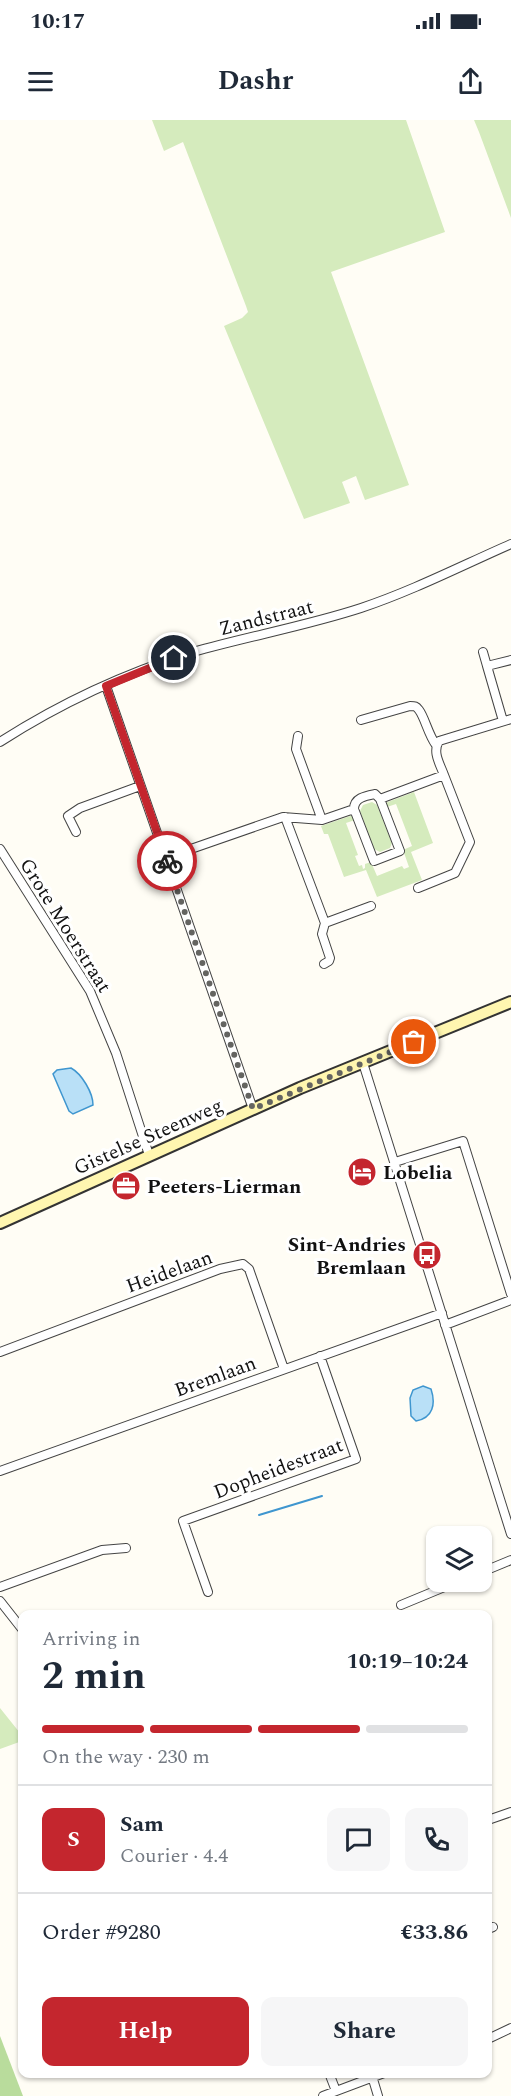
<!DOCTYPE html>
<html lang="en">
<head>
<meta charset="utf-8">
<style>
  body { margin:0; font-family:Spectral,serif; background:#f6f6f7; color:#1f2937; height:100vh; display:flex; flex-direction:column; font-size:22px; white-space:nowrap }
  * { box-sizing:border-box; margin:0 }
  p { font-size:20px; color:#747a83 }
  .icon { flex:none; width:33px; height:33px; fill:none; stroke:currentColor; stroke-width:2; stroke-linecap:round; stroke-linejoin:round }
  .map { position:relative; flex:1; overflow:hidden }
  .drawer { position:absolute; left:18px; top:1490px; width:474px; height:468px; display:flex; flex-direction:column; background:#fff; border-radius:12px; box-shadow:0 2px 4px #0004 }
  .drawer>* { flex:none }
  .fabs { position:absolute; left:426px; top:1406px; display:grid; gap:12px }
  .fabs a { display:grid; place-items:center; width:66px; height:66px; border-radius:12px; background:#fff; box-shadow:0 2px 4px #0004; font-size:30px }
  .pin { position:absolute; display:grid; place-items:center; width:51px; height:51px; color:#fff; margin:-26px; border:3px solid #fff; border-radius:50%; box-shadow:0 2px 6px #0007 }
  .courier { position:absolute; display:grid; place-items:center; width:60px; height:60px; margin:-30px; border:4px solid #c4262e; border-radius:50%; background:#fff; color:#222; box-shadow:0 2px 8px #0007 }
  .headline em { font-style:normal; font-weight:700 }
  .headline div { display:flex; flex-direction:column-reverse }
  .headline { display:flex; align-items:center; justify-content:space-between; height:102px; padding:0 24px }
  h1 { font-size:39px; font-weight:700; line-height:45px }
  .bar { display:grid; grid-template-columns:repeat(4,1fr); gap:9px 6px; align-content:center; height:72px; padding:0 24px }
  .bar i { height:8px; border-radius:4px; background:#e0e1e3 }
  .bar .on { background:#c4262e }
  .bar p { grid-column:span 4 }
  .line { display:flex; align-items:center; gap:15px; padding:0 24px; border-top:2px solid #e0e1e3 }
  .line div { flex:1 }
  .round { display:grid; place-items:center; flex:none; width:63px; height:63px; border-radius:12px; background:#f6f6f7 }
  .button { display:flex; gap:12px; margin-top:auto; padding:12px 24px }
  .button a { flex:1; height:69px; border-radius:12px; background:#c4262e; color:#fff; font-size:24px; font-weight:700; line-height:69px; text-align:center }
  .button a+a { background:#f6f6f7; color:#1f2937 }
  .status { display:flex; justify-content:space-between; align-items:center; height:42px; padding:0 30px; background:#fff; direction:ltr }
  .status svg { height:16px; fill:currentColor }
  header { display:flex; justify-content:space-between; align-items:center; height:78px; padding:0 24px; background:#fff; font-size:27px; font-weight:700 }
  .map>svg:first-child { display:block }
  .green { fill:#d5ebbd }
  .forest { fill:#b9dc9c }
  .water { fill:#b9e0f7; stroke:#3f96cf; stroke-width:1.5 }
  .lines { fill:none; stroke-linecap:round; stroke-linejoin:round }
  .stream { stroke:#3f96cf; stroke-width:2 }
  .minor-casing { stroke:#444; stroke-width:10 }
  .secondary-casing { stroke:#333; stroke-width:14 }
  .minor { stroke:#fff; stroke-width:8 }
  .secondary { stroke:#fff6b0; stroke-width:10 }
  .done { stroke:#646461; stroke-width:6; stroke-dasharray:0 10.8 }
  .route { stroke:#c4262e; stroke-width:8 }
  .labels { text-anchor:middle; stroke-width:6; stroke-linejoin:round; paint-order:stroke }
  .street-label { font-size:20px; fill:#111; stroke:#fff }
  .poi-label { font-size:20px; font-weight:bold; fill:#111; stroke:#fff; text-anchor:start }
</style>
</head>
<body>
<div class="status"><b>10:17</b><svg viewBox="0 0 49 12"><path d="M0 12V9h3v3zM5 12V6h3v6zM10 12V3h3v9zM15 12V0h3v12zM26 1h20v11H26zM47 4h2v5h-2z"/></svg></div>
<header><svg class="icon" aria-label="menu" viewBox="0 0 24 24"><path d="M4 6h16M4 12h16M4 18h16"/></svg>Dashr<svg class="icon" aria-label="share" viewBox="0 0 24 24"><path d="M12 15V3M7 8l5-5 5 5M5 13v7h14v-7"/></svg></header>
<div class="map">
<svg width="511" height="1976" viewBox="0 0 511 1976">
  <rect width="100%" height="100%" fill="#fffdf5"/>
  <path class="green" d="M152,0H406L445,112L331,152L409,365L365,380L356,356L342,362L350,383L304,399L224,206L242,198L248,192L246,186L183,22L164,31Z
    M474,0H511V98L479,12Z
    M414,672L433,723L411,732L422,760L377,777L366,750L344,757L328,714H324L321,706L353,695L355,700L346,703L358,735L355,736L359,746L362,745L363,749L365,748V744L371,742L377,756L402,746L404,749L409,747L403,730L412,726L396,684L387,687L385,683Z
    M372,682L377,685L392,723L390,728L380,732L374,729L360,691L363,685Z
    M0,1588L20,1613L22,1611V1621L0,1629Z"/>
  <path class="forest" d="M0,1916L23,1976H0Z"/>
  <path class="water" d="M71,948C82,954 93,973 93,985L73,994L69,991L53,954L57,950Z
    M423,1266L431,1269C436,1284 433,1298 416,1301L411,1296L410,1278L413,1270Z"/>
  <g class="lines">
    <path class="stream" d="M259,1395L322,1376"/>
    <g class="minor-casing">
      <path id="minor" d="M483,532L487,546
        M106,566L253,989
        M361,600L410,586C415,586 416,586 419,590C425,598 428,614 436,625
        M503,601L487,546L511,540
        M298,616L296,629L322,700
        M0,622C59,584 126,553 193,532C249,516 306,506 361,488C412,471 461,446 511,424
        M354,689L374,741L400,731L380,679
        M285,697L325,803L322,814L330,838L329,841L324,844
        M76,712L68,696L80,688L140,666
        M0,729L90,871L116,933L149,1035
        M165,738L283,697L322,700L354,689C354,678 365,676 375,674L380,679L444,655C440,644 432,632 439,621L511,599
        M418,768L455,753L470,722L444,655
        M325,803L371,786
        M363,943L511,1414
        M395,1042L463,1021L511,1174
        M445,1205L511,1180
        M0,1232L220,1149L243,1144L249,1149L284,1249
        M0,1351L442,1193
        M482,1452L511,1440
        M0,1467L102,1430L126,1428
        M208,1472L183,1401L356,1339L320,1236
        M0,1481L22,1509
        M401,1485L459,1461
        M488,1700L511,1692
        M488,1809L493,1807
        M488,1919L511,1908
        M329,1953L336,1971
        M372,1956L378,1976
        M323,1976L384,1953"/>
    </g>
    <g class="secondary-casing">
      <path id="secondary" d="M0,1103L300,968L511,882"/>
    </g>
    <use href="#minor" class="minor"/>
    <use href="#secondary" class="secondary"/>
  </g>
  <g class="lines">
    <path class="done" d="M167,741L253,989L414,922"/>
    <path class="route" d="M167,741L106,566L174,538"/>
  </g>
  <defs>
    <g id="hotel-disc" transform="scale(1.5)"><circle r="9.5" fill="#c4262e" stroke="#fff"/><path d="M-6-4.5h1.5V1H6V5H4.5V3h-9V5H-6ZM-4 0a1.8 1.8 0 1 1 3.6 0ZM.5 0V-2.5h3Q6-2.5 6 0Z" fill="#fff"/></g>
    <g id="office-disc" transform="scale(1.5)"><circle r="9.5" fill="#c4262e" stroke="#fff"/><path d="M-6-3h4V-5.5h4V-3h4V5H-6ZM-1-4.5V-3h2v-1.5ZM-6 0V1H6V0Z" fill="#fff"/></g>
    <g id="bus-disc" transform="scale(1.5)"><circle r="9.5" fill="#c4262e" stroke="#fff"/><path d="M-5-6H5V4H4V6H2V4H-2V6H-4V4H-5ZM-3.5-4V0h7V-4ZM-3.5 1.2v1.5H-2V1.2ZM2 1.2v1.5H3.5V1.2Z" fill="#fff"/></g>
  </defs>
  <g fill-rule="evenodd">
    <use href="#hotel-disc" x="362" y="1052"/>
    <use href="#office-disc" x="126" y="1066"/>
    <use href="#bus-disc" x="427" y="1135"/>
  </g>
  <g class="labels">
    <g class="street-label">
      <text transform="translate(266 497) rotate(-14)" y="7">Zandstraat</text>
      <text transform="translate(66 805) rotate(58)" y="7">Grote Moerstraat</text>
      <text transform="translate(148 1016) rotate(-24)" y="7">Gistelse Steenweg</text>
      <text transform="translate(169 1151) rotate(-20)" y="7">Heidelaan</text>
      <text transform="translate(215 1256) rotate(-20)" y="7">Bremlaan</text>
      <text transform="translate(278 1348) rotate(-21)" y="7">Dopheidestraat</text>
    </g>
    <g class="poi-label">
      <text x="383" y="1059">Lobelia</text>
      <text x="147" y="1073">Peeters-Lierman</text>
      <text x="406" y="1131" text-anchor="end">Sint-Andries<tspan x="406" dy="23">Bremlaan</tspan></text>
    </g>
  </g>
</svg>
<div class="fabs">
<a><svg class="icon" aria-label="layers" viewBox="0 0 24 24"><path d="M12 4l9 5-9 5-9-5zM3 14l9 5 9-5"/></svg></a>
</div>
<div class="pin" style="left:414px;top:922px;background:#ea580c"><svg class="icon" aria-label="bag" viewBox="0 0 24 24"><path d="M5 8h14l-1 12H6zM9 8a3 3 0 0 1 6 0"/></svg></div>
<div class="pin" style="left:174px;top:538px;background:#1f2937"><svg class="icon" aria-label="home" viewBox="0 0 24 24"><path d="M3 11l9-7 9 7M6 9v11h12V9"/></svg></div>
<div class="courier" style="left:167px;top:741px"><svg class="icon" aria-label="bike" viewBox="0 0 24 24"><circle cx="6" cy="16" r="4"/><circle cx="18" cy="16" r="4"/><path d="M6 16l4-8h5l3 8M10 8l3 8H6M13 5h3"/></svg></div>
<section class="drawer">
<div class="headline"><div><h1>2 min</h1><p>Arriving in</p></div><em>10:19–10:24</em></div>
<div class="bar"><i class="on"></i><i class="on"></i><i class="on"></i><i></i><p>On the way · 230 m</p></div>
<div class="line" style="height:108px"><b class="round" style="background:#c4262e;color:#fff">S</b><div><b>Sam</b><p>Courier · 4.4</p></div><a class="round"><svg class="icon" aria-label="chat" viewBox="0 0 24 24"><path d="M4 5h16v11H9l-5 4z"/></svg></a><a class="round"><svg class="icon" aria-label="phone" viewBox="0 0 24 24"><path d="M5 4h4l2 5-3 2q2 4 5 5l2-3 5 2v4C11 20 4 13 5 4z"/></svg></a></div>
<div class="line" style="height:78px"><div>Order #9280</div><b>€33.86</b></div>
<div class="button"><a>Help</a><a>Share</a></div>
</section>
</div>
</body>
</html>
